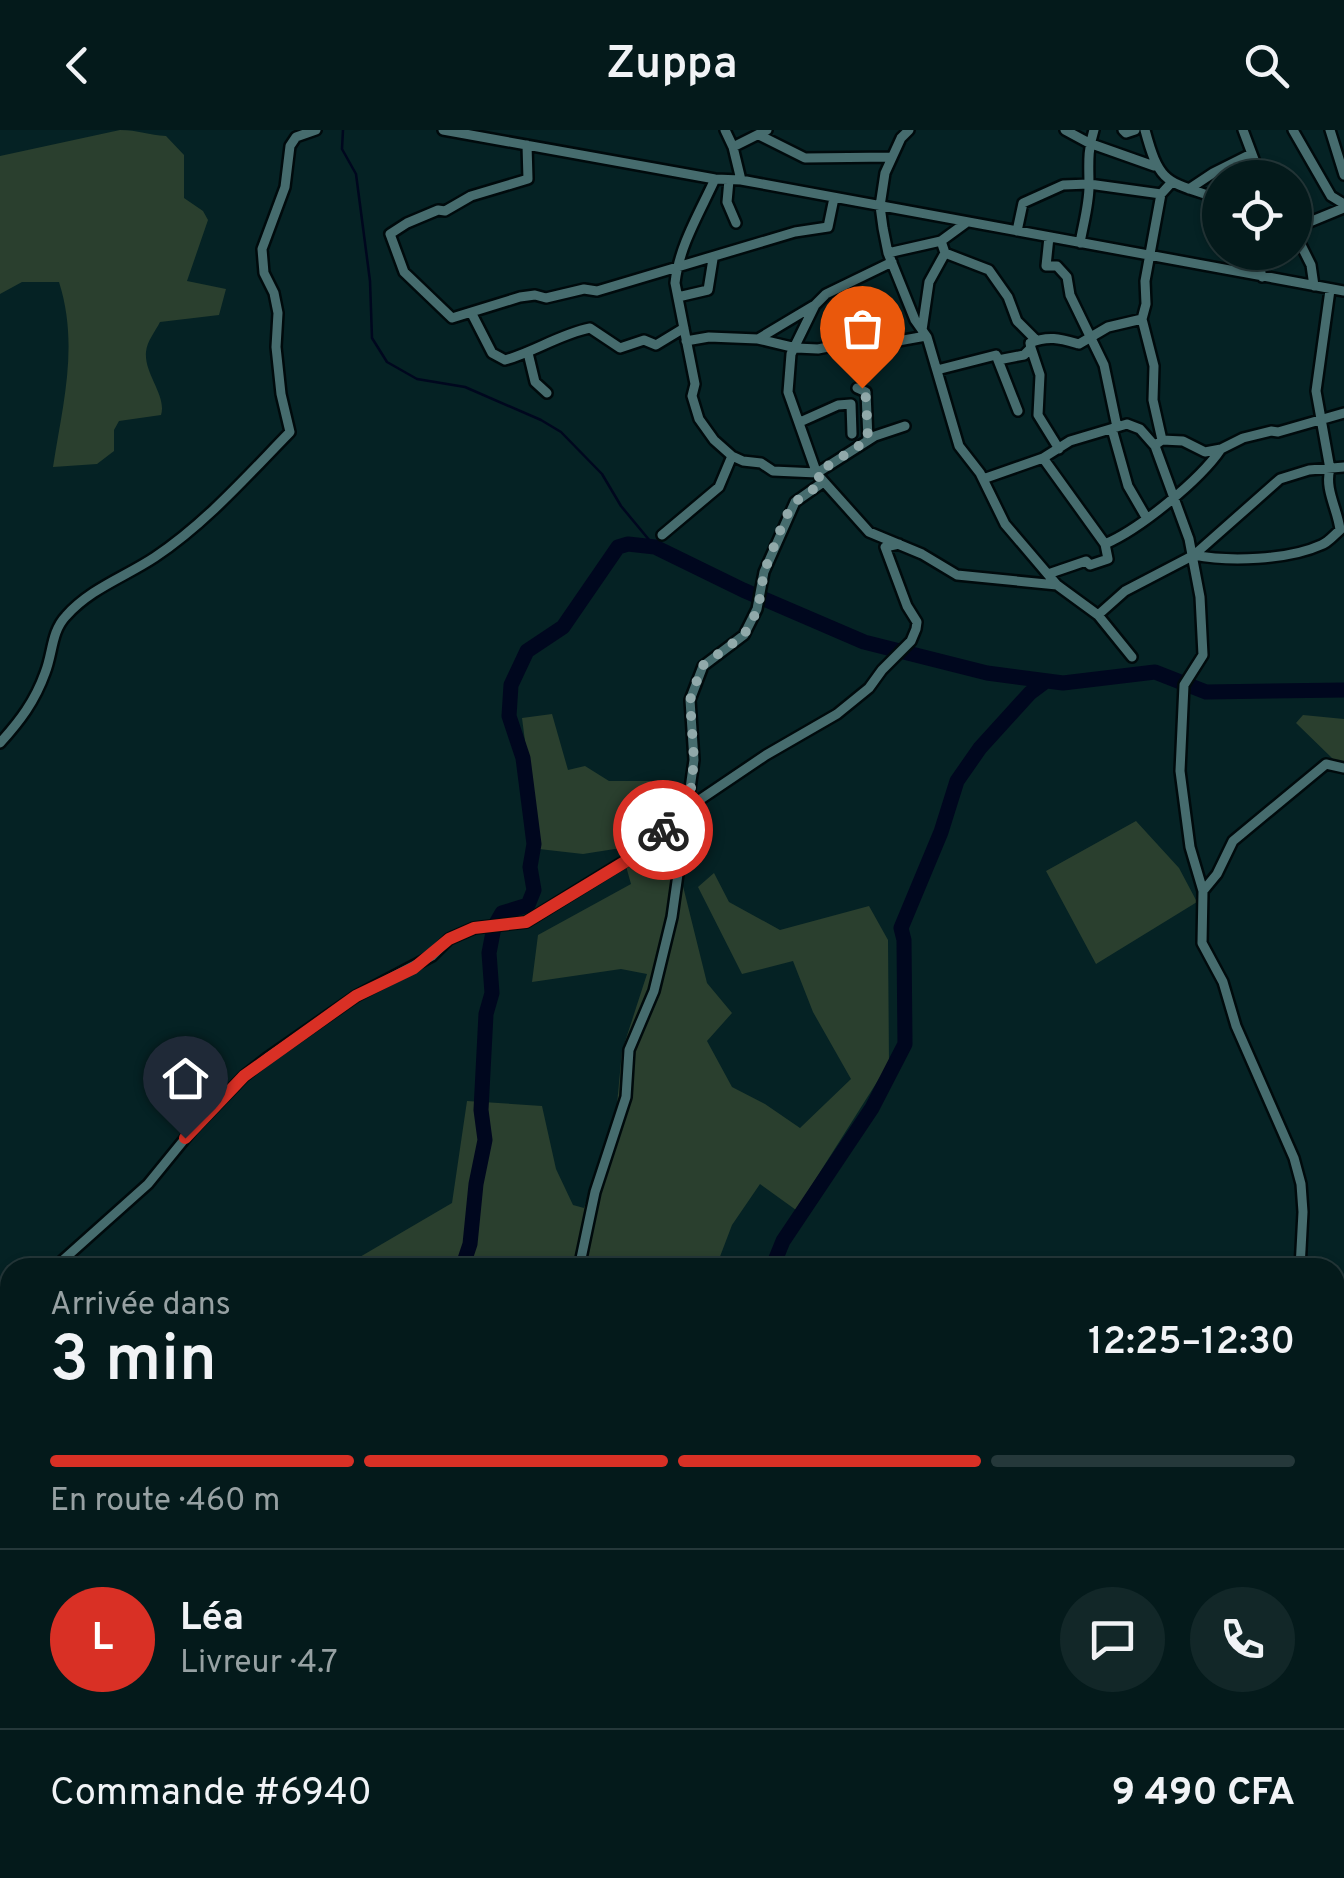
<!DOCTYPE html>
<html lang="fr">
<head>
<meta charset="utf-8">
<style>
  body { margin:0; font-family:Overpass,sans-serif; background:#122728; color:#f1f3f6; height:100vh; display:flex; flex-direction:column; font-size:38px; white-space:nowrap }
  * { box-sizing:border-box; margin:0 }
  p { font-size:32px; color:#97a1a3 }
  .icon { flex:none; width:55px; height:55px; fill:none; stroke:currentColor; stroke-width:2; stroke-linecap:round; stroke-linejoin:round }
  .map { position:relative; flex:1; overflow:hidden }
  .side { position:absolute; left:0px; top:1128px; width:1345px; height:622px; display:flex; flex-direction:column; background:#041a1b; border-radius:30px 30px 0 0; box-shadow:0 2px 8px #0004,0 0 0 2px #25383a }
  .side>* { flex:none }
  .buttons { position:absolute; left:1202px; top:30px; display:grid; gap:20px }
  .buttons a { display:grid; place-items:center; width:110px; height:110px; border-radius:50%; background:#041a1b; box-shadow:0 2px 8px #0004,0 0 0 2px #25383a; font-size:50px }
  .pin { position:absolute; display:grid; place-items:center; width:85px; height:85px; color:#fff; margin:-102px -42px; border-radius:50% 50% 50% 0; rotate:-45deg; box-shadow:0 0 10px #0007 }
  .pin .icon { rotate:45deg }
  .courier { position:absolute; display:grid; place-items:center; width:100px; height:100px; margin:-50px; border:8px solid #d93025; border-radius:50%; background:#fff; color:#222; box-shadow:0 2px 12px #0007 }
  .summary em { font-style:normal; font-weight:600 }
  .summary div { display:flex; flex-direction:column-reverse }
  .summary { display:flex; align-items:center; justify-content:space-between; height:170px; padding:0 50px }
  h1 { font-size:65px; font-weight:600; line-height:75px }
  .bar { display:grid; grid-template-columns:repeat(4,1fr); gap:15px 10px; align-content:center; height:120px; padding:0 50px }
  .bar i { height:12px; border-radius:8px; background:#25383a }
  .bar .on { background:#d93025 }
  .bar p { grid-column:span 4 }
  .line { display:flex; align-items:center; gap:25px; padding:0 50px; border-top:2px solid #25383a }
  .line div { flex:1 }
  .round { display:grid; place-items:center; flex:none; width:105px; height:105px; border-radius:52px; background:#122728 }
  header { display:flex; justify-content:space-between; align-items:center; height:130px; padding:0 50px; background:#041a1b; font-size:45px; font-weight:600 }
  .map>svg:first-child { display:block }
  .green { fill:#2a3f2e }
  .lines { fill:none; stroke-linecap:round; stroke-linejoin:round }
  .stream { stroke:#00071e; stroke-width:2.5 }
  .river { stroke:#00071e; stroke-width:15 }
  .minor-casing { stroke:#000a0c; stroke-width:14 }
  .minor { stroke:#466c6e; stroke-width:9 }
  .done { stroke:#91a9aa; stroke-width:10; stroke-dasharray:0 18 }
  .route { stroke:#d93025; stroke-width:12 }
</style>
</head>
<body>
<header><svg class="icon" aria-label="back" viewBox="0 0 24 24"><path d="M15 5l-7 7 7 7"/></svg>Zuppa<svg class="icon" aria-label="search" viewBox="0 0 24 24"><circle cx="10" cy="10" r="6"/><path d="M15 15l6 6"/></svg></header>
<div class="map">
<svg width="1344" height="1748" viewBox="0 0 1344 1748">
  <rect width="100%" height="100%" fill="#052224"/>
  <path class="green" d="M120,0C138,0 149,5 166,6L184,25V68L203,81L208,90L187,151L226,159L219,185L160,192C155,202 147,211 146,222C144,244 167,266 161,285L119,291L114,300V321L97,334L53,337C63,273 79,215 59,152H22L0,164V26Z
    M552,584L568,640L585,636L609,651H651L678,736L707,853L732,883L707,911L732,957L765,974L800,998L851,949L813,882L793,831L742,844L698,757L714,743L729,772L780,800L869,776L888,810L889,933L796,1080L760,1054L732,1095L716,1137L341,1138L452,1073L467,971L542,976L556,1039L573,1075L584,1078L616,985L622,921L647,844L621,839L532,852L538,805L631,754L621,718L583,724L539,719L522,588Z
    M1303,585L1344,589V633L1333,629L1296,593Z
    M1136,691L1179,738L1197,772L1096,834L1046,741Z
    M10,1494V1593L0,1592V1495Z"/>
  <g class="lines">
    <path class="stream" d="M343,0L342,19L356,44L370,151L372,208L387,232L417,249L465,257L541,290L561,302L602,344L621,376L655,417
      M0,1480L10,1489"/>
    <path class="river" d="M462,1138L470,1114L476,1054L485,1010L481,980L486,884L492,863L489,823L494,797L502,783L528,775L534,760L530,737L534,714L523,628L509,586L511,555L527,521L563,497L618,417L628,414L655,417L743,460L864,512L987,543L1063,553L1155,542L1206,562L1344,560
      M772,1138L783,1111L872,978L905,914L904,810L901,798L941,702L957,651L980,618L1030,563L1046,551
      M405,1748L408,1740"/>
    <g class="minor-casing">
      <path id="minor" d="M443,0L715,49L741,50L1344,161
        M725,0L733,17L741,50
        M909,0L901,8L885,43L880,76L883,98L888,123L915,190L927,207L959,316L980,343L1005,394L1057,455L1098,485L1132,527
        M1065,0L1089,13L1154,36
        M1123,0L1126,3L1135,0
        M1145,0C1160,56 1167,51 1220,69
        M1243,0L1261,48
        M1293,0L1331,66L1344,74
        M1330,0L1344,45
        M759,5L805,28L892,27
        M527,15L528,49L471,66L445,81L438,80L407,93L390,104L404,142L452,188L520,167L535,165L546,168L584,159L597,161L795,102L828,97L834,68
        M733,17L767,0
        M715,49C700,82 679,116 675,153L695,254L692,266L699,289L714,310L732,326L743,331L761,333L773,341L817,343L875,306L905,296
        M729,50L727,72L736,93
        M1189,59L1213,43L1251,24
        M1161,64L1145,151L1146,174L1142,189L1154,236L1153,270L1162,310
        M1295,98L1344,78
        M1017,101L1023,73L1063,55L1089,54L1161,64L1172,52
        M1295,103L1311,135L1314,156
        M1049,107L1046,136H1057L1067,147L1070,165L1104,235L1117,297
        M941,111L945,123L989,140L1008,167L1017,191L1036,210
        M1080,113C1083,95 1089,75 1089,56C1089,35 1087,22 1094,0
        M1256,122L1262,147
        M888,123L941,111L967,92
        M892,132L826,164L815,175L791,224L788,262L817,344L869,402L922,424L957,445L1057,455
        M678,167L708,160L713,129
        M472,184L492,223L505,230C534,222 560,204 590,198L620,218L644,210L656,215L684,198
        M922,200L929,152L945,123
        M758,209L796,218L818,219L868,209L887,213L926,206
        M686,211L709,207L758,209L813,176
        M1031,218L1040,245L1038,285L1059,319
        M528,223L535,252L547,263
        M998,230L1024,225L1031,218L1030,213C1049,205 1061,209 1079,214L1108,197L1142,189
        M937,240L996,225L1018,281
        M857,258L866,262L868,310
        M800,292L838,275L851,274L852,304
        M1112,299L1128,356L1146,387
        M1158,313L1162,310L1183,311L1205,322L1221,319L1243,308L1271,301L1278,302L1344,283
        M1043,328L1105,414
        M983,349L1043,328L1070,311L1127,294L1140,299L1155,316L1189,409L1200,467L1203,525L1184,555L1180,641L1190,717L1203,761L1202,813L1223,852L1236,896L1294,1028L1301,1054L1303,1082L1300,1138
        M662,405L719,357L732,326
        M1194,425C1229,432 1288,430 1321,415C1328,413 1334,405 1340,400C1338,380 1324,359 1330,339L1316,261L1330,160
        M1048,444L1086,431L1090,435L1108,429L1105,414C1140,399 1200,350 1221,319
        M1098,485L1125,461L1194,425L1280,349L1309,340L1344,337
        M0,613C20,591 35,571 45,543C53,523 51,502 66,486C91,458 125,447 155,427C206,393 248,345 290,302L281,264L276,217L278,183L274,163L264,143L262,119L285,57L290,16L296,7L316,0
        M1203,761L1217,744L1233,711L1326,634L1344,638
        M54,1138L148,1054L192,1000L244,946L267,928L356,866L432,826L449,809L474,798L526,792L628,729L689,677L766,625L837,584L869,558L882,540L911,511L916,499L917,492L907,476L885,417L899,414
        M579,1138L595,1062L626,967L629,920L654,861L672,787L694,630L690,570L703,536L744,505L757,479L764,442L795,372L822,353
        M0,1179L10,1172
        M1335,1369L1344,1394
        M775,1740L777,1748
        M0,1743L12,1740
        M400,1748L402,1740"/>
    </g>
    <use href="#minor" class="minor"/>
  </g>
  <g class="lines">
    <path class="done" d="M663,700L689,677L694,630L690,570L702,536L744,505L758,479L764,442L785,388L795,372L822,353L817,343L868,310L866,268L862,258"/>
    <path class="route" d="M185,1008L244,946L356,866L414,838L449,809L474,798L526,792L628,730L663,700"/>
  </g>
</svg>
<div class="buttons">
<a><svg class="icon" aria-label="locate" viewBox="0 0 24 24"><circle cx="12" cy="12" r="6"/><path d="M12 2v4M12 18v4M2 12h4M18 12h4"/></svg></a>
</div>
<div class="pin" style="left:862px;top:258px;background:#ea580c"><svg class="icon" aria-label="bag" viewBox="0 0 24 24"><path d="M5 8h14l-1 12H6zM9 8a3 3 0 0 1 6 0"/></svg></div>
<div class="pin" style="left:185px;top:1008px;background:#1f2937"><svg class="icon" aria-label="home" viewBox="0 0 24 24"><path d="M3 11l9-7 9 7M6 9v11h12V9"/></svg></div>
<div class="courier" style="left:663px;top:700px"><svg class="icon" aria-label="bike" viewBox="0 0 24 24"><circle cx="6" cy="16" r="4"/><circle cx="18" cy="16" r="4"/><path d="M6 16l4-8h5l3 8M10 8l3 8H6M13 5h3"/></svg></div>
<section class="side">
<div class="summary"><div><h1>3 min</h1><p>Arrivée dans</p></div><em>12:25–12:30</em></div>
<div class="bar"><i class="on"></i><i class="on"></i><i class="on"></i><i></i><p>En route · 460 m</p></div>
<div class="line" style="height:180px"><b class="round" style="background:#d93025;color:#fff">L</b><div><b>Léa</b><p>Livreur · 4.7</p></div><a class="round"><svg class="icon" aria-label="chat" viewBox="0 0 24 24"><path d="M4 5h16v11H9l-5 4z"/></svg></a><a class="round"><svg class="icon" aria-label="phone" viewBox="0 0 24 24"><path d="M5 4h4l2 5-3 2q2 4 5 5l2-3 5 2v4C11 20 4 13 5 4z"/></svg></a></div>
<div class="line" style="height:130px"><div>Commande #6940</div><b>9 490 CFA</b></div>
</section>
</div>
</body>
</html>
